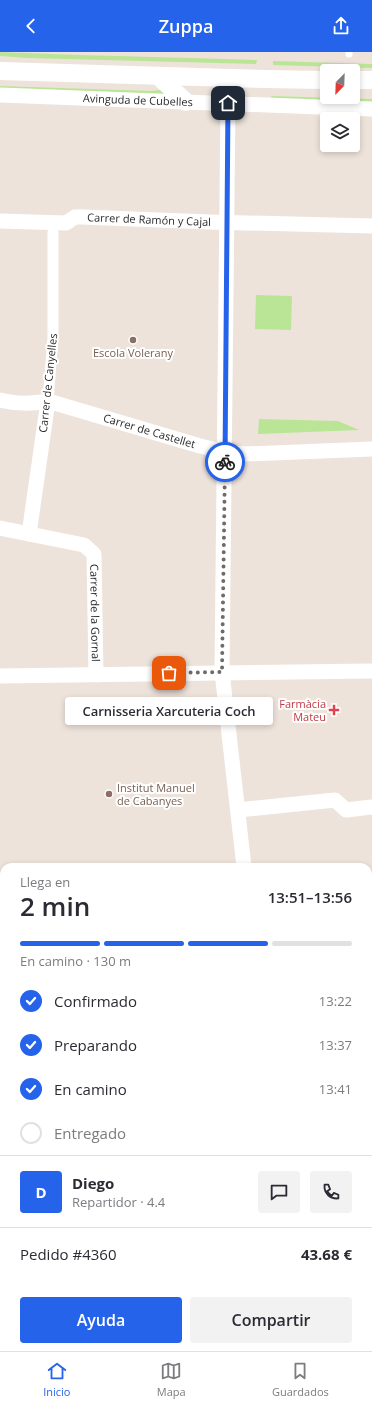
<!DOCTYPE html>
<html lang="es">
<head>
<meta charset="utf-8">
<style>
  body { margin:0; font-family:"Open Sans",sans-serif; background:#f2f2f3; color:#2b2b33; height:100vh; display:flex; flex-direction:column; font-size:15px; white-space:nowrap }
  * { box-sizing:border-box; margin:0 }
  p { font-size:13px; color:#7c7c81 }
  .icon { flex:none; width:22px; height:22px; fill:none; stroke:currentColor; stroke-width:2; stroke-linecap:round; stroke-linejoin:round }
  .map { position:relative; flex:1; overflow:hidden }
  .sheet { position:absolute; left:0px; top:811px; width:372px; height:488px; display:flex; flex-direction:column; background:#fff; border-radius:12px 12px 0 0; box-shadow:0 2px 6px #0003 }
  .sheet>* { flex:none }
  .needle { width:26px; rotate:203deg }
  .fabs { position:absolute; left:320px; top:12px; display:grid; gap:8px }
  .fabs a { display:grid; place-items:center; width:40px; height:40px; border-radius:4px; background:#fff; box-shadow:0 2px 6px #0003; font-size:20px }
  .pin { position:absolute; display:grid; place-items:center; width:34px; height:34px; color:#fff; margin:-17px; border-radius:8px; box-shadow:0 2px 6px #0006 }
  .courier { position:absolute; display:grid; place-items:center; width:40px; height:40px; margin:-20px; border:3px solid #2563eb; border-radius:50%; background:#fff; color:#222; box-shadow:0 1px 5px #0007 }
  .bubble { position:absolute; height:28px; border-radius:4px; background:#fff; box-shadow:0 2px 6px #0003; font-size:13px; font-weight:600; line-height:28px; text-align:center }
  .summary em { font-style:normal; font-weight:600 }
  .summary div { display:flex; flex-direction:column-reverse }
  .summary { display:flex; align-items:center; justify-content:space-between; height:68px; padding:0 20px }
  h1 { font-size:26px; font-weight:600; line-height:30px }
  .bar { display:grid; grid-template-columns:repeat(4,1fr); gap:6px 4px; align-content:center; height:48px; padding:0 20px }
  .bar i { height:5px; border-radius:3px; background:#e1e1e2 }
  .bar .on { background:#2563eb }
  .bar p { grid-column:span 4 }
  .line { display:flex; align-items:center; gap:10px; padding:0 20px; border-top:1px solid #e1e1e2 }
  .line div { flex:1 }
  .round { display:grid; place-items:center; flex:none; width:42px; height:42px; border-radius:4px; background:#f2f2f3 }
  ol { padding:0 20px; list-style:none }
  li { display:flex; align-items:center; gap:12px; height:44px }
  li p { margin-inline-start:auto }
  li .icon { padding:4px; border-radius:50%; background:#2563eb; color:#fff; stroke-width:4 }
  li:last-child { color:#7c7c81 }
  li i { width:22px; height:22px; border:2px solid #e1e1e2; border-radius:50% }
  .button { display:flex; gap:8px; margin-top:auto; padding:8px 20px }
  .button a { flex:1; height:46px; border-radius:4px; background:#2563eb; color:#fff; font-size:16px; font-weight:600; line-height:46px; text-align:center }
  .button a+a { background:#f2f2f3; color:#2b2b33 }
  header { display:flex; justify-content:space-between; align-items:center; height:52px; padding:0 20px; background:#2563eb; color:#fff; font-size:18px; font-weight:600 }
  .tab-bar { display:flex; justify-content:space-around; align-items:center; height:56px; border-top:1px solid #e1e1e2; background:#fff; font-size:11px; color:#7c7c81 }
  .tab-bar a { display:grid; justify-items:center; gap:2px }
  .tab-bar .on { color:#2563eb }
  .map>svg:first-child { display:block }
  .green { fill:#bae596 }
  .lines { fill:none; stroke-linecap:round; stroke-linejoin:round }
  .service { stroke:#fff; stroke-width:7 }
  .pedestrian { stroke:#fff; stroke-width:11 }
  .minor { stroke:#fff; stroke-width:15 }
  .tertiary { stroke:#fff; stroke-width:18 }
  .done { stroke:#6e6b68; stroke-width:4; stroke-dasharray:0 7.2 }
  .route { stroke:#2563eb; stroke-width:5 }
  .education-dot { fill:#8d6e63; stroke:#fff; stroke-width:1.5 }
  .health-dot { fill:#e0444e; stroke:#fff; stroke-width:1.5 }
  .labels { text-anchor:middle; stroke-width:4; stroke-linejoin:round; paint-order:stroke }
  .street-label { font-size:11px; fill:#2a2a2a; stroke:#fff }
  .education-label { font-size:11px; fill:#785e54; stroke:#fff }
  .health-label { font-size:11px; fill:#be3a42; stroke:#fff; text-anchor:end }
</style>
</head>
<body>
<header><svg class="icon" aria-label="back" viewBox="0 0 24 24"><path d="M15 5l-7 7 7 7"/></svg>Zuppa<svg class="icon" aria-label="share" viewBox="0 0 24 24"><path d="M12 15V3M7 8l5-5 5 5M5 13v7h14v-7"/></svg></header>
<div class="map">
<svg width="372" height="1299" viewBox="0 0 372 1299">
  <rect width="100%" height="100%" fill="#ede3db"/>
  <path class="green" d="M0,0C86,4 171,5 257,8L256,12L27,6L0,4Z
    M273,9L372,12V16L273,13Z
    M0,34L151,39L160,38L170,44L0,37Z
    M271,44L372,47V51L272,47Z
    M256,243L292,244L291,278L255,277Z
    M259,367L338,369L359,378L258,382Z"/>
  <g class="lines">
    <path class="service" d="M349,2V0"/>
    <path class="pedestrian" d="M48,349L53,286V180
      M0,1121H4"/>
    <g class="minor">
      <path id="s1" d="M0,43L372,57"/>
      <path d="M228,51L222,620L244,815"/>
      <path id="s2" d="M0,169L66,171L75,165H82L209,170L372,174"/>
      <path id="s3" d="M0,348C18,352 30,352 48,349L200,394L225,400L245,402L372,397"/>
      <path id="s4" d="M0,476L84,493L94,502L96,623"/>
      <path d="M29,482L48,349"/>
      <path d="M0,624L372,619"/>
      <path d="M238,758L335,748L346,758L372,755"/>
      <path d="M0,896L4,894"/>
      <path d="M368,1197H372"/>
      <path d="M0,1239H4"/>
      <path d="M147,1295L148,1299"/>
      <path d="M300,1295L301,1299"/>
    </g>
    <path class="tertiary" d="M0,19L265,27L327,28
      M158,24L186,50
      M353,28H372"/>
  </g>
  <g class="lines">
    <path class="done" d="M169,621L222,620L225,410"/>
    <path class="route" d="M225,410L228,51"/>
  </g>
  <g class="education-dot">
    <circle cx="133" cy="288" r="4"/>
    <circle cx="109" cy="742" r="4"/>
  </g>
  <path class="health-dot" d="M332 652h4v4h4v4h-4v4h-4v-4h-4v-4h4z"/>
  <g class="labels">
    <g class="street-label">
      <text dy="4" stroke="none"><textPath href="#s1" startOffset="138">Avinguda de Cubelles</textPath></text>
      <text dy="4" stroke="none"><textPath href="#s2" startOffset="151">Carrer de Ramón y Cajal</textPath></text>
      <text transform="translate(48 331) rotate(-84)" y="4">Carrer de Canyelles</text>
      <text dy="4" stroke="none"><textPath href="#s3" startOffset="154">Carrer de Castellet</textPath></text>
      <text dy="4" stroke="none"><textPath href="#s4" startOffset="158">Carrer de la Gornal</textPath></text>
    </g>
    <g class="education-label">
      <text x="133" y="305">Escola Volerany</text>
      <text x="117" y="740" text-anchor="start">Institut Manuel<tspan x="117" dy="13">de Cabanyes</tspan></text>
    </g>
    <g class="health-label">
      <text x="326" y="656">Farmàcia<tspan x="326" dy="13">Mateu</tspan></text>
    </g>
  </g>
</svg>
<div class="fabs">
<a><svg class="needle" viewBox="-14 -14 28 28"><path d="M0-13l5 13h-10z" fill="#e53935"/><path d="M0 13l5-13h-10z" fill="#7c7c81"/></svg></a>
<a><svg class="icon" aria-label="layers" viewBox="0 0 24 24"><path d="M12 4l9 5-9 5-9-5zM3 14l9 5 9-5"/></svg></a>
</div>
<div class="pin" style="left:169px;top:621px;background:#ea580c"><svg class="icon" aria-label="bag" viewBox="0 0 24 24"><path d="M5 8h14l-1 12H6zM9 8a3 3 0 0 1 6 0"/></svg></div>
<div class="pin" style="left:228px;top:51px;background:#1f2937"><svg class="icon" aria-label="home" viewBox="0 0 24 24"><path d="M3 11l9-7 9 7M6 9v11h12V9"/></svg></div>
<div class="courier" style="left:225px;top:410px"><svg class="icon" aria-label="bike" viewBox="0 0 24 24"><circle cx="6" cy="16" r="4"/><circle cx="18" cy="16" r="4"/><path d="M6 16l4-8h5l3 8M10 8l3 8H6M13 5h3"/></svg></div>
<div class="bubble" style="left:65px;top:645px;width:208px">Carnisseria Xarcuteria Coch</div>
<section class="sheet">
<div class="summary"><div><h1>2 min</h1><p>Llega en</p></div><em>13:51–13:56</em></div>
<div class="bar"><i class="on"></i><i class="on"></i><i class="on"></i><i></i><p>En camino · 130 m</p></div>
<ol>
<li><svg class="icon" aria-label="check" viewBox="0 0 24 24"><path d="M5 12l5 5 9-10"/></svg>Confirmado<p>13:22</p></li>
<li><svg class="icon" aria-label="check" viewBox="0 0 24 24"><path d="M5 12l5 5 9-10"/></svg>Preparando<p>13:37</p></li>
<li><svg class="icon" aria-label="check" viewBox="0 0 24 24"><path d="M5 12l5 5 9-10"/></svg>En camino<p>13:41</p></li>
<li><i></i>Entregado</li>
</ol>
<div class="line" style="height:72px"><b class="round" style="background:#2563eb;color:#fff">D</b><div><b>Diego</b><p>Repartidor · 4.4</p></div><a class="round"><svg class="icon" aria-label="chat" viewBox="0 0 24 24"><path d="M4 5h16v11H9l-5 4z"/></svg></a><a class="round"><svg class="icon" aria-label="phone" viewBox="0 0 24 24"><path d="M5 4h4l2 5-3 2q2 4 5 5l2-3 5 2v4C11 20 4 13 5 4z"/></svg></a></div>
<div class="line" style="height:52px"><div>Pedido #4360</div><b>43.68 €</b></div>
<div class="button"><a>Ayuda</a><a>Compartir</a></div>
</section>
</div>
<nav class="tab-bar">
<a class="on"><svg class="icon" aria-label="home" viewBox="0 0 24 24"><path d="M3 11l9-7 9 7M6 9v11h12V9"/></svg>Inicio</a>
<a><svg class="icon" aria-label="map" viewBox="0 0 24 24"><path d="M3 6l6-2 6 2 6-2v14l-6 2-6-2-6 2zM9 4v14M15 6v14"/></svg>Mapa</a>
<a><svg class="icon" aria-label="saved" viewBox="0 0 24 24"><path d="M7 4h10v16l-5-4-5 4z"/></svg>Guardados</a>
</nav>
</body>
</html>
